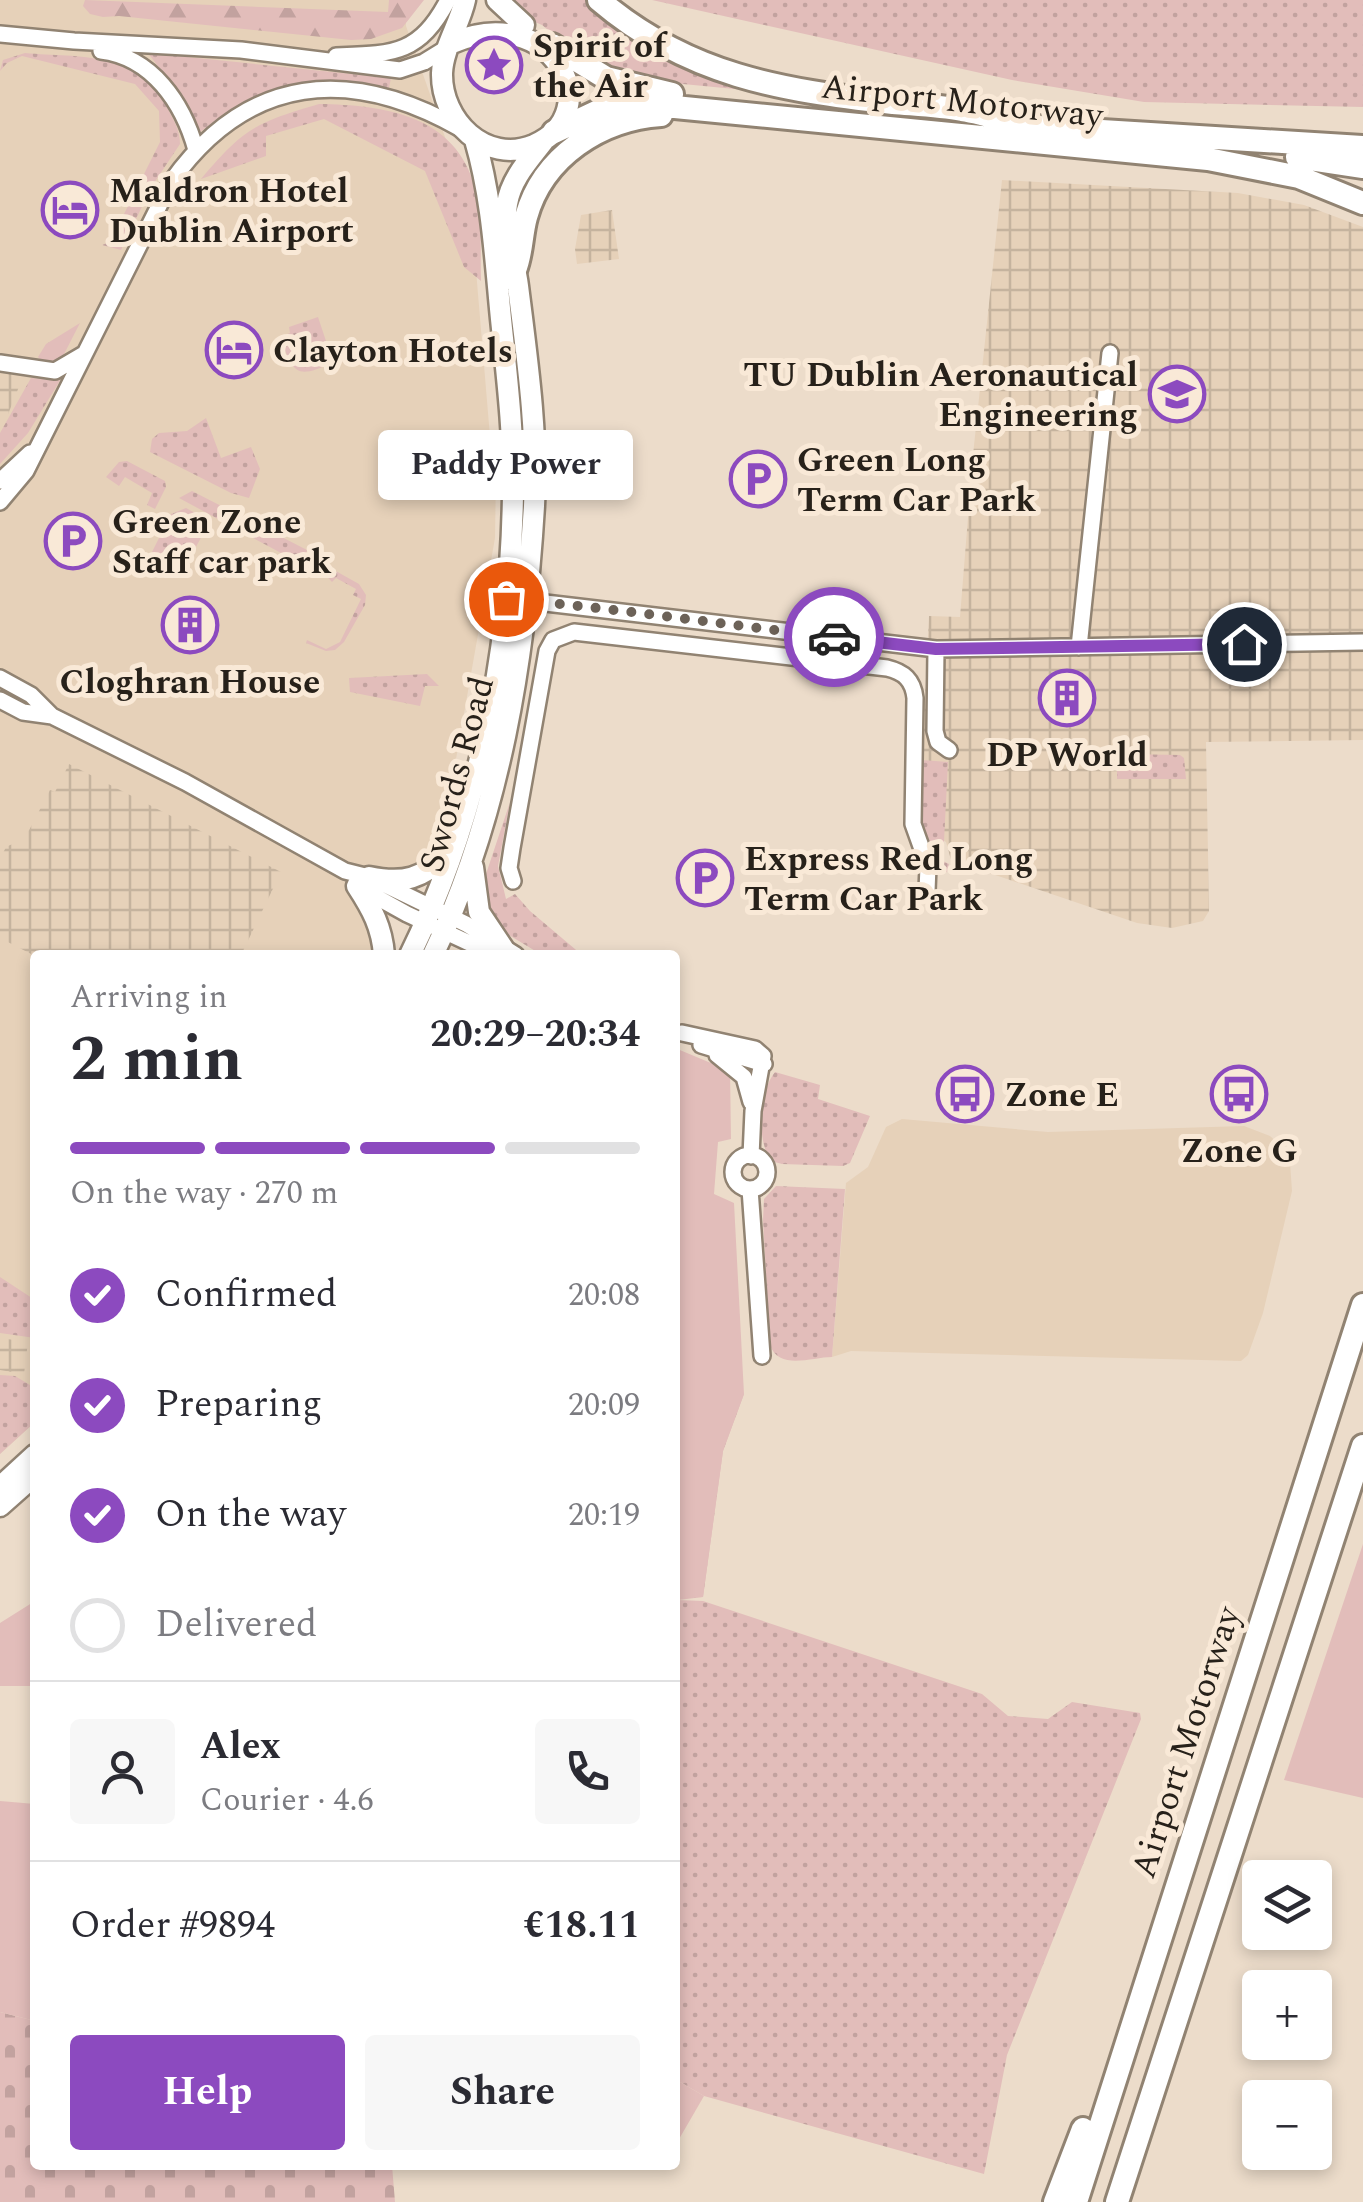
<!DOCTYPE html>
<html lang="en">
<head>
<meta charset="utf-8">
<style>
  body { margin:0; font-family:Spectral,serif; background:#f7f7f7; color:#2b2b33; height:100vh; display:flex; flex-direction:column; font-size:38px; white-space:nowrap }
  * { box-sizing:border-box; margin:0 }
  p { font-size:32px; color:#7c7c81 }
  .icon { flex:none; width:55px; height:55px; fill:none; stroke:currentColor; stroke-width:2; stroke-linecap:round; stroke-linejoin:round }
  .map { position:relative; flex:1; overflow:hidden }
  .details { position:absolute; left:30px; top:950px; width:650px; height:1220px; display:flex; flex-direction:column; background:#fff; border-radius:10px; box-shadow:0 5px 15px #0003 }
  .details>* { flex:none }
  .fabs { position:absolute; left:1242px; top:1860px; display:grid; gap:20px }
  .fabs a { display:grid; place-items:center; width:90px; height:90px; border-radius:10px; background:#fff; box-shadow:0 5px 15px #0003; font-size:50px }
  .pin { position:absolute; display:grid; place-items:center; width:85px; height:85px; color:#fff; margin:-42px; border:5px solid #fff; border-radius:50%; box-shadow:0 2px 10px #0007 }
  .courier { position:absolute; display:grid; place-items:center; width:100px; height:100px; margin:-50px; border:8px solid #8c4abf; border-radius:50%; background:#fff; color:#222; box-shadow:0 2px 12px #0007 }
  .bubble { position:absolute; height:70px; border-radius:10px; background:#fff; box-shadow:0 5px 15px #0003; font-size:32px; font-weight:700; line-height:70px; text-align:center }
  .headline em { font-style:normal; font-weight:700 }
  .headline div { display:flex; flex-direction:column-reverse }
  .headline { display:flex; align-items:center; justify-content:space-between; height:170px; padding:0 40px }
  h1 { font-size:65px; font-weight:700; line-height:75px }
  .bar { display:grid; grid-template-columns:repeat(4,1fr); gap:15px 10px; align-content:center; height:120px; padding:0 40px }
  .bar i { height:12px; border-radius:8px; background:#e1e1e2 }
  .bar .active { background:#8c4abf }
  .bar p { grid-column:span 4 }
  .line { display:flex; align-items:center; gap:25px; padding:0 40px; border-top:2px solid #e1e1e2 }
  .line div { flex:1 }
  .round { display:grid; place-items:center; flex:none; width:105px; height:105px; border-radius:10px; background:#f7f7f7 }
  ol { padding:0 40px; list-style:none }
  li { display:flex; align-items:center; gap:30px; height:110px }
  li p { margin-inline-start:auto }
  li .icon { padding:10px; border-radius:50%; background:#8c4abf; color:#fff; stroke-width:4 }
  li:last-child { color:#7c7c81 }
  li i { width:55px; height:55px; border:5px solid #e1e1e2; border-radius:50% }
  .cta { display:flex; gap:20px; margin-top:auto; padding:20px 40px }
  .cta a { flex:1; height:115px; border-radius:10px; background:#8c4abf; color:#fff; font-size:40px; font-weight:700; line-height:115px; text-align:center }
  .cta a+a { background:#f7f7f7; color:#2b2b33 }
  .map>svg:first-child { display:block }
  .built { fill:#e6d1b9 }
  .industrial { fill:url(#industrial-grid) }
  .grass { fill:url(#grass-dots) }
  .forest { fill:url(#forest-firs) }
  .cemetery { fill:url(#cemetery-stones) }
  .pitch { fill:#e2bdba }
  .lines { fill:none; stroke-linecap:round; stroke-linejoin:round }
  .minor-casing { stroke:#918372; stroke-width:20 }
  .major-casing { stroke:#918372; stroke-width:25 }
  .highway-casing { stroke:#918372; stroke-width:28 }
  .minor { stroke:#fff; stroke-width:15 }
  .major { stroke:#fff; stroke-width:20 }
  .highway { stroke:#fff; stroke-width:22 }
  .done { stroke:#6c6258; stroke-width:10; stroke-dasharray:0 18 }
  .route { stroke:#8c4abf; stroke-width:12 }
  .labels { text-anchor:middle; stroke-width:10; stroke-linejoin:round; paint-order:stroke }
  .poi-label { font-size:35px; font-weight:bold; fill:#27211a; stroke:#f9e9d7; text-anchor:start }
  .street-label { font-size:35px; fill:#27211a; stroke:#f9e9d7 }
</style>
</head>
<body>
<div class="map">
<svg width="1363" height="2202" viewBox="0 0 1363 2202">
  <defs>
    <pattern id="industrial-grid" width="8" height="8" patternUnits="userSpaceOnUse" patternTransform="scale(2.5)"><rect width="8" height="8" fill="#e6d1b9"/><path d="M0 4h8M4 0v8" fill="none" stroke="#c5b39e"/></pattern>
    <pattern id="grass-dots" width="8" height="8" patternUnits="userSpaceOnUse" patternTransform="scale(2.5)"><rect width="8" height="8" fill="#e2bdba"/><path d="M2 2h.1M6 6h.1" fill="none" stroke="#c2a29f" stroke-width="1.8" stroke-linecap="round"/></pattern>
    <pattern id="forest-firs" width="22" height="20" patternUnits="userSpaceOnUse" patternTransform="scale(2.5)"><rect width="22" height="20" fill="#e2bdba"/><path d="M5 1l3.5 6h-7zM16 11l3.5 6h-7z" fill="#c2a29f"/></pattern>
    <pattern id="cemetery-stones" width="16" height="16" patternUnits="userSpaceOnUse" patternTransform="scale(2.5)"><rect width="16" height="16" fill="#e2bdba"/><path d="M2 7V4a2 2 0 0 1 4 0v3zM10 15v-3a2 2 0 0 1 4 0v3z" fill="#c2a29f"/></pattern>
  </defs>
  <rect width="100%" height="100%" fill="#ecdcca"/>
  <path class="built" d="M0,0H406V26L471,211L493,472L496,475L495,538L453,776L437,840L367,955H35V1422L0,1454Z
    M902,1119L1048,1132L1244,1126L1270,1136L1279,1144L1290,1163L1292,1191L1263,1313L1248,1355L1241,1361L851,1351L832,1357L846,1183L868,1167L886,1127Z"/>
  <path class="industrial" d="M1002,180L1238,193L1304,205L1363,227V740L1206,742L1209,911L1203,921L1172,928L1137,923L951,860L946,842L919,825L929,616L960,617L973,455Z
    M612,210L619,259L577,264L575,249L581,215Z
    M0,369L24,374L5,422L0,423Z
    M69,764L281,872L241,955L35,956L0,938V859L6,847L25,838L50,790L55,792Z
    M0,1338L28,1342L24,1374L0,1370Z"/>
  <path class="grass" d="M505,0H592L755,91L652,81L586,61L542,25L521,16Z
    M652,0H1363V107L1144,102L1012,80Z
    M25,53C80,58 138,50 167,107C173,119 180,130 180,144L152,186L121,250L102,245L110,242L160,142L159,111L135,84L22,56L7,63L0,71L3,60Z
    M148,53L391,78L389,88C306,77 269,83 200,132L176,90Z
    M319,104C384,105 456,115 475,188C483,216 480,251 481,281L464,267L425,171L324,119L266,136V156L201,179C244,128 255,123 319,104Z
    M318,317L333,362C295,381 293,372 280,337L290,333L289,327Z
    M64,374L28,433L0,464V433L31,378L47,379Z
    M206,418L221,458L251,447L260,469L249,498L231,493L150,452L152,439L159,433L187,431Z
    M127,461L165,481L166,487L155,509L147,505L152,493L125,477L119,486L106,477L119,462Z
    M192,491L307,550L305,559L281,553L179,498Z
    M186,508L210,521L184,569L174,574L153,564L152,552L171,514Z
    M325,565L359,584L366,595L365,605L344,642L335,650L326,651L306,643L307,640L326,649L340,642L361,599L353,595L356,589L336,578L332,582L317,566Z
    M427,674L439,686H425L420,706L350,692L349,678Z
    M1122,754L1180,755L1184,758L1186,779H1117V758Z
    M922,760L948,762L943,861L949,864L947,872L932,875L919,832Z
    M510,802L498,866L506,899L515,894L530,911L582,955H542L504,932L490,907L486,874Z
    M775,1072L820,1085L818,1099L870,1116L850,1163L843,1166L782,1164L771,1161C756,1139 759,1092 775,1072Z
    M776,1186L845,1189L832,1357C812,1357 779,1371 770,1345L763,1220L764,1199Z
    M0,1277L35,1300V1338L0,1333Z
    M0,1375L15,1376L35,1388V1422L0,1454Z
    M675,1390L744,1394L723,1451L703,1597L678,1600L703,1601L982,1694L1008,1716L1048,1719L1072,1702L1140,1713L1141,1719L1007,2055L984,2174L704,2096L675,2079Z"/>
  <path class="forest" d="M85,0L388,12L389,0H424L402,28L371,39L351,40L119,16L103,17L90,14L83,6Z
    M80,323L61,360L45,364L38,357L46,344Z"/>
  <path class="cemetery" d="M0,2012L35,2021V2165H392L395,2202H0Z"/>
  <path class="pitch" d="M675,1048L730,1071L731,1139L718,1142L714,1194L734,1203L744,1394L723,1451L703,1597L675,1598Z
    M1363,1544V1798L1284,1780Z
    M35,1601V1686H0V1623Z
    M0,1801L35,1804V2021L0,2012Z
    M675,2079L704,2096L675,2146Z"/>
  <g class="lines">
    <g class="minor-casing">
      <path id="minor" d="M0,34L74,41L241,50L400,70L424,62L450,46
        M101,51C152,57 183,103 196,150
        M336,56C393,54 419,55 448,0
        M0,363L55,371L84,354
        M0,481L30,453
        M0,502L26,471L171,182C248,74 350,66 461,129
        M520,600L936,649L1363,642
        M1079,647L1110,353
        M936,649L935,731L938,742L949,750
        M0,678L31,695L52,716
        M0,700L23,712L52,716L185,782L345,871L369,877L466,924L516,955
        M513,881L509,868L512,848L547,651L553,640L574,632L887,668C904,672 913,680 915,698L913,824L928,866L927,891
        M362,889L407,914L495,955
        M682,1033L755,1049L763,1056L753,1111L751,1156
        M701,1045L764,1064
        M717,1055L744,1077L751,1102
        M733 1172a17 17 0 1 1 34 0a17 17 0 1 1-34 0Z
        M750,1189L762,1356"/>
    </g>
    <g class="major-casing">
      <path id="major" d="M497,0L524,25
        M452,43C552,0 610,112 534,145C485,165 441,120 442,73C443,48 460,24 465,0
        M473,867L479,912L503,948
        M369,877C404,884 422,879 447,854
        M357,886C372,909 382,927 384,955
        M410,955C479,814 511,649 513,493C514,435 507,377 501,319C495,258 492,198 475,140
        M433,955C500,816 525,658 534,506C538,433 527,358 518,286C515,260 502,230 507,204C511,178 530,159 545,139
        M0,1487L35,1455
        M0,1506L35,1475"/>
    </g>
    <g class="highway-casing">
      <path id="highway" d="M599,0C688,76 781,90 893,103C916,105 940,106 962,110C983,113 1003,120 1022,125
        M552,45L606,78L672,94
        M1037,127L1363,147
        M554,132L607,107L644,104L1208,159L1299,177L1363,203
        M1297,157L1363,167
        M515,270C522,253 521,235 526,217C543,156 601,119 661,115
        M1055,2202L1083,2129
        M1076,2202L1363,1305
        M1117,2202L1363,1446"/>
    </g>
    <use href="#minor" class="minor"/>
    <use href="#major" class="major"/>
    <use href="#highway" class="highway"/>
  </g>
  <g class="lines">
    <path class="done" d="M506,599C616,608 725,625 834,637"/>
    <path class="route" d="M834,637L936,649L1244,644"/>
  </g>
  <defs>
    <g id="sight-ring" transform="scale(2.875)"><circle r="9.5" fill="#f9e9d7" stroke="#8c4abf" stroke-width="1.5"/><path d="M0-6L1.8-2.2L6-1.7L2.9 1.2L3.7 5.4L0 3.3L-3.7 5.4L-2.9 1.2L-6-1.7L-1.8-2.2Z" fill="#8c4abf"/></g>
    <g id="hotel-ring" transform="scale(2.875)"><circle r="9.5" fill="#f9e9d7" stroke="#8c4abf" stroke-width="1.5"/><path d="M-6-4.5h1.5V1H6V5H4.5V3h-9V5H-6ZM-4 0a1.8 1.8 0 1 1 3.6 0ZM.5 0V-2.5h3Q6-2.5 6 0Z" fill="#8c4abf"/></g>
    <g id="university-ring" transform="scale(2.875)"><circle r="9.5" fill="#f9e9d7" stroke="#8c4abf" stroke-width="1.5"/><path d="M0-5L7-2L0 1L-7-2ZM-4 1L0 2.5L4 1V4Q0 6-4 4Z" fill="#8c4abf"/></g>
    <g id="parking-ring" transform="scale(2.875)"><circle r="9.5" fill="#f9e9d7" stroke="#8c4abf" stroke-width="1.5"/><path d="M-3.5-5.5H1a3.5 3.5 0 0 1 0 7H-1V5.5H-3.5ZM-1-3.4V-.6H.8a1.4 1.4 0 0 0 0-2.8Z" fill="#8c4abf"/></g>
    <g id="building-ring" transform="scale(2.875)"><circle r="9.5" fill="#f9e9d7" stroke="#8c4abf" stroke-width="1.5"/><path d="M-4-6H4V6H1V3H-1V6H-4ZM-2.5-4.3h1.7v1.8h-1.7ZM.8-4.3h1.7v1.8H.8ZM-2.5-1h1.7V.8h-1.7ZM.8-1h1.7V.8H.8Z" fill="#8c4abf"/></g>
    <g id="bus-ring" transform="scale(2.875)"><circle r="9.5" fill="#f9e9d7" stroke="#8c4abf" stroke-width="1.5"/><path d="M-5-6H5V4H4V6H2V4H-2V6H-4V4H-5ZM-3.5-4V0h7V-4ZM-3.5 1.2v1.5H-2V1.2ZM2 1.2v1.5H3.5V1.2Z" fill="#8c4abf"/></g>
  </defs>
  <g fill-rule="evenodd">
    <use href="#sight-ring" x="494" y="65"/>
    <use href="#hotel-ring" x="70" y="210"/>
    <use href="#hotel-ring" x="234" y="350"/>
    <use href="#university-ring" x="1177" y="394"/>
    <use href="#parking-ring" x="758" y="479"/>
    <use href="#parking-ring" x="73" y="541"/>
    <use href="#building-ring" x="190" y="625"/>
    <use href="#building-ring" x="1067" y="698"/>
    <use href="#parking-ring" x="705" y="878"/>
    <use href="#bus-ring" x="965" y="1094"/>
    <use href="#bus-ring" x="1239" y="1094"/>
  </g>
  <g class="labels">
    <g class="poi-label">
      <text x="533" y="57">Spirit of<tspan x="533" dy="40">the Air</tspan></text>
      <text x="109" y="202">Maldron Hotel<tspan x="109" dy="40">Dublin Airport</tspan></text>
      <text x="273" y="362">Clayton Hotels</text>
      <text x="1138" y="386" text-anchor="end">TU Dublin Aeronautical<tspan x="1138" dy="40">Engineering</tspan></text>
      <text x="797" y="471">Green Long<tspan x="797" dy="40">Term Car Park</tspan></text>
      <text x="112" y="533">Green Zone<tspan x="112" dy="40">Staff car park</tspan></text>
      <text x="190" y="693" text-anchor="middle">Cloghran House</text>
      <text x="1067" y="766" text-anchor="middle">DP World</text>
      <text x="744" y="870">Express Red Long<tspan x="744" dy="40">Term Car Park</tspan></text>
      <text x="1004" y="1106">Zone E</text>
      <text x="1239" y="1162" text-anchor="middle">Zone G</text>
    </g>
    <g class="street-label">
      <text transform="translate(962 100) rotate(6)" y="12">Airport Motorway</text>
      <text transform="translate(456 774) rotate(-75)" y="12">Swords Road</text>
      <text transform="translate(1185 1742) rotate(-72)" y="12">Airport Motorway</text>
    </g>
  </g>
</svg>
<div class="fabs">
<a><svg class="icon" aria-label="layers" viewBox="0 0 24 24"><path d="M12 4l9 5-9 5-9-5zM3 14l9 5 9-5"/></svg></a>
<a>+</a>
<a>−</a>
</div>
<div class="pin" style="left:506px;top:599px;background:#ea580c"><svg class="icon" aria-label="bag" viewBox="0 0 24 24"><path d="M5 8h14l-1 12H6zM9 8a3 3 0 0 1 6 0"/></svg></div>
<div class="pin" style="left:1244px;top:644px;background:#1f2937"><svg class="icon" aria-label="home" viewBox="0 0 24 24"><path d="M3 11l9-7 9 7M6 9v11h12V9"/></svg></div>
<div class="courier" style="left:834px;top:637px"><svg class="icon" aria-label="car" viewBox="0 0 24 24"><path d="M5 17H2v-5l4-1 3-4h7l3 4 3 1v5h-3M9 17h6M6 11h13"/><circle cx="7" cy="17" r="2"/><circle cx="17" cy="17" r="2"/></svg></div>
<div class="bubble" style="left:378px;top:430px;width:255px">Paddy Power</div>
<section class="details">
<div class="headline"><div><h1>2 min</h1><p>Arriving in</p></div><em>20:29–20:34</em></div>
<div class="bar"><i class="active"></i><i class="active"></i><i class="active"></i><i></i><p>On the way · 270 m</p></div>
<ol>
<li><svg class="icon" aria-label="check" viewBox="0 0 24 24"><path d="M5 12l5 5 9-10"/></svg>Confirmed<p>20:08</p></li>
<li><svg class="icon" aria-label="check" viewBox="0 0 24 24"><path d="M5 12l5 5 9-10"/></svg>Preparing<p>20:09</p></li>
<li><svg class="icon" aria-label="check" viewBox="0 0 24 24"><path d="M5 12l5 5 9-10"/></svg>On the way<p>20:19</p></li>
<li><i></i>Delivered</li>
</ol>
<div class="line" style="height:180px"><a class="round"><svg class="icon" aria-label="person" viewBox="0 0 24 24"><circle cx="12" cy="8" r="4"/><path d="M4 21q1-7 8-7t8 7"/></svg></a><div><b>Alex</b><p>Courier · 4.6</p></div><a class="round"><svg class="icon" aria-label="phone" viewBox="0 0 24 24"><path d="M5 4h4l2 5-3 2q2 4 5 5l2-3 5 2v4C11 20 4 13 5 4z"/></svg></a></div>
<div class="line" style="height:130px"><div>Order #9894</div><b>€18.11</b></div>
<div class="cta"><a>Help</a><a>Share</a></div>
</section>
</div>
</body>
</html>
